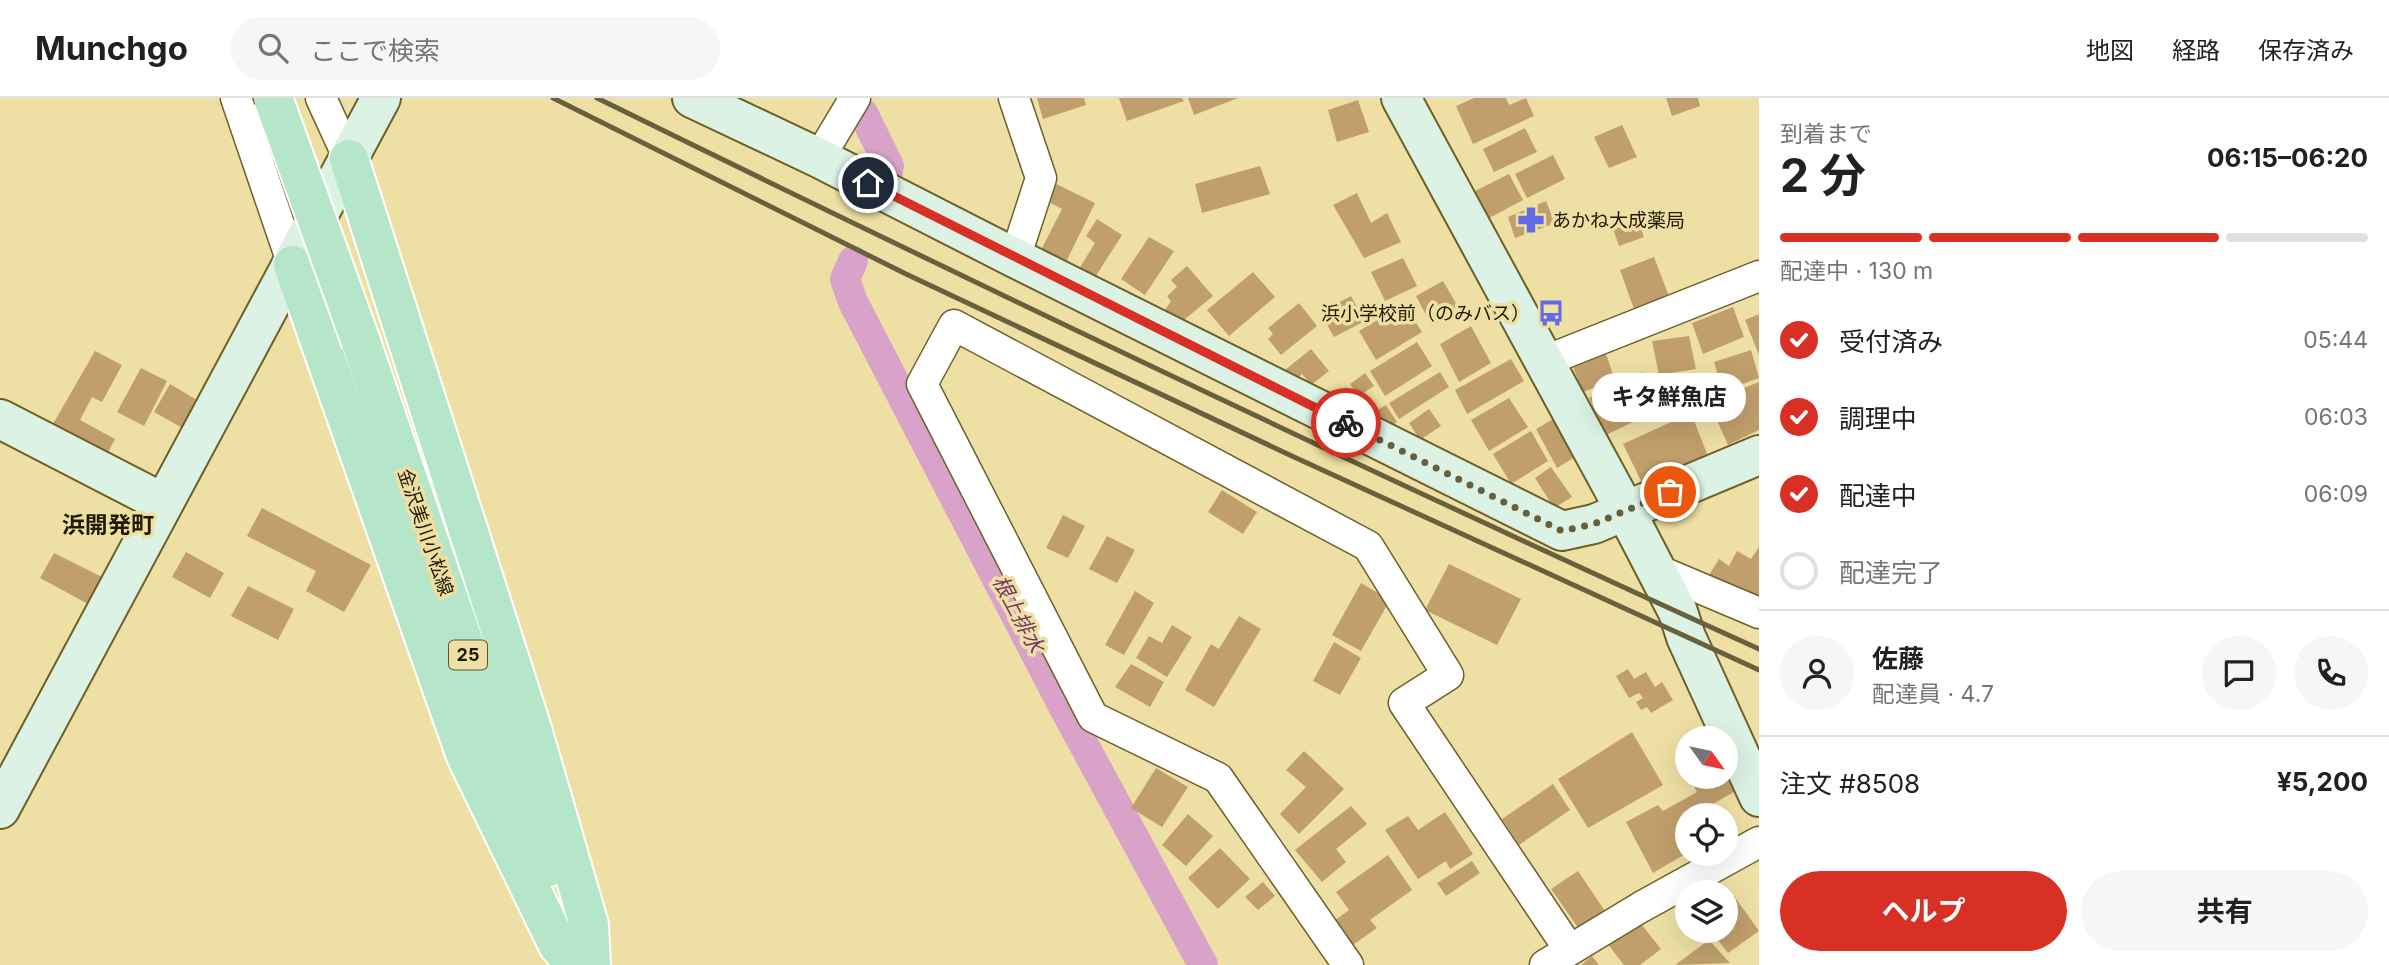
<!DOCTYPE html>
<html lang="ja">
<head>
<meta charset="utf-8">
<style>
  body { margin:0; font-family:Inter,"Noto Sans JP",sans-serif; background:#f6f6f6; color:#202124; height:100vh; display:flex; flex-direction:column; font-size:26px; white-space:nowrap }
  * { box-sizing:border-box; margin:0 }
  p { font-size:23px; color:#757577 }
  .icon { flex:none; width:38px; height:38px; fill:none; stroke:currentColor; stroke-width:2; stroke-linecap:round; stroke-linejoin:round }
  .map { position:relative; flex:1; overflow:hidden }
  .sheet { display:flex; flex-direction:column; background:#fff; width:630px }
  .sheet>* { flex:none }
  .needle { width:46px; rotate:123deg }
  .fabs { position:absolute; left:1675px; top:628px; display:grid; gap:14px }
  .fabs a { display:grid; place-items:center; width:63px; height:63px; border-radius:50%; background:#fff; box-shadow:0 7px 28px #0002; font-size:35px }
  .pin { position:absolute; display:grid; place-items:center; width:60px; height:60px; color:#fff; margin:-30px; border:4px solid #fff; border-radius:50%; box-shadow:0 2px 7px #0007 }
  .courier { position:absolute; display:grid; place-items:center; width:70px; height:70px; margin:-35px; border:5px solid #d93025; border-radius:50%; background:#fff; color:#222; box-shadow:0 2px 9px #0007 }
  .bubble { position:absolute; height:49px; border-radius:24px; background:#fff; box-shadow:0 7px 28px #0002; font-size:23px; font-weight:700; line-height:49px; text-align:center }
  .head em { font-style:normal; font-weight:700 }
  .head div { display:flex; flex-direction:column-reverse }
  .head { display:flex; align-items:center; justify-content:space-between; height:119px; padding:0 21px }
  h1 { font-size:46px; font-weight:700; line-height:52px }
  .bar { display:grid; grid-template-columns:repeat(4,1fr); gap:10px 7px; align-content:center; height:84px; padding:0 21px }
  .bar i { height:9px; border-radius:5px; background:#e0e0e0 }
  .bar .selected { background:#d93025 }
  .bar p { grid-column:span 4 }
  .line { display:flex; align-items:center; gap:18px; padding:0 21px; border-top:2px solid #e0e0e0 }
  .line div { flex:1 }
  .round { display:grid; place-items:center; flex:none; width:74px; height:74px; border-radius:37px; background:#f6f6f6 }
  ol { padding:0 21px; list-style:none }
  li { display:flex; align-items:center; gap:21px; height:77px }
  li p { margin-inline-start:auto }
  li .icon { padding:7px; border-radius:50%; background:#d93025; color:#fff; stroke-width:4 }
  li:last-child { color:#757577 }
  li i { width:38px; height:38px; border:4px solid #e0e0e0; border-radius:50% }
  .cta { display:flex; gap:14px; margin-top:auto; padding:14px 21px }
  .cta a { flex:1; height:80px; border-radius:42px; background:#d93025; color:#fff; font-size:28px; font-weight:700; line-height:80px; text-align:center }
  .cta a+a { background:#f6f6f6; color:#202124 }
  header { display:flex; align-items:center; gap:42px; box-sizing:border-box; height:98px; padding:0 35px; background:#fff; border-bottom:2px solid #e0e0e0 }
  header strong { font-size:33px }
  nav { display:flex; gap:38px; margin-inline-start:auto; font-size:24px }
  .search { width:490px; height:63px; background:#f6f6f6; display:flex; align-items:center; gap:18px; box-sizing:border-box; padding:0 24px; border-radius:38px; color:#757577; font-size:26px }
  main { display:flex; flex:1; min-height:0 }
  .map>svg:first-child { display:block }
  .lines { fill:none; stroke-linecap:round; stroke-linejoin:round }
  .canal { stroke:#d8a2c9; stroke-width:30 }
  .building { fill:#c19f6c }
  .street-casing { stroke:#6d6027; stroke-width:33 }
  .secondary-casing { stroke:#6d6027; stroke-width:42 }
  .primary-casing { stroke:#fff; stroke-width:42 }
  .street { stroke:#fff; stroke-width:30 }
  .secondary { stroke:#dbf2e4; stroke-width:38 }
  .primary { stroke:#b6e6ca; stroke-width:38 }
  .rail { stroke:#69613d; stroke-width:5 }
  .primary-bridge-casing { stroke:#fff; stroke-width:42; stroke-linecap:butt }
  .primary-bridge { stroke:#b6e6ca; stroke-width:38 }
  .done { stroke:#68603c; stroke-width:7; stroke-dasharray:0 12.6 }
  .route { stroke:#d93025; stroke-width:9 }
  .labels { text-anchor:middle; stroke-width:7; stroke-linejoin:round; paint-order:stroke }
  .shield { fill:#eee0a4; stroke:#5e5634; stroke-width:2 }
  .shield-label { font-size:18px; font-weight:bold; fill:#201b04 }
  .poi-label { font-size:19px; fill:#201b04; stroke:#eee0a4; text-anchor:start }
  .street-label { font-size:19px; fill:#201b04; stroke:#eee0a4 }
  .water-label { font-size:21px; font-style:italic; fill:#763667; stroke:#eee0a4 }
  .quarter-label { font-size:23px; font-weight:bold; fill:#201b04; stroke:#eee0a4 }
</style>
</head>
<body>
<header>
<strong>Munchgo</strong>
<div class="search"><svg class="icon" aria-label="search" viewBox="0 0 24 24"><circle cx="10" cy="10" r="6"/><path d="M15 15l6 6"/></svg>ここで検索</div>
<nav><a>地図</a><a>経路</a><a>保存済み</a></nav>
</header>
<main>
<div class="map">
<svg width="1759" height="867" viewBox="0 0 1759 867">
  <rect width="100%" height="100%" fill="#eee0a4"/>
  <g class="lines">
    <path class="canal" d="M863,15L889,68L887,78
      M853,163L845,181L853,204L1064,610L1203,867"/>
  </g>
  <path class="building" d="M1037,0H1084L1086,7L1043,21Z
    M1119,0H1182L1184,3L1127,23Z
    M1188,0H1238L1194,17Z
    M1474,0H1506L1509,7L1526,0L1534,18L1473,46L1456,8Z
    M1666,0H1698L1700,8L1672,18Z
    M1358,2L1369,34L1337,44L1328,12Z
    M1622,27L1637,59L1609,70L1594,39Z
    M1525,30L1537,54L1494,74L1483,51Z
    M1553,57L1565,81L1527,100L1515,76Z
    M1260,68L1270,96L1202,115L1195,86Z
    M1509,76L1523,102L1480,125L1467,97Z
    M1050,83L1095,105L1065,166L1040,154L1062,111L1041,100Z
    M1357,95L1371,125L1387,115L1401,144L1364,160L1333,107Z
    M1546,103L1555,125L1515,140L1508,119Z
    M1097,121L1122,137L1094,181L1079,171L1095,145L1086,138Z
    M1638,122L1644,139L1619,148L1613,131Z
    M1149,139L1174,153L1145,197L1121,181Z
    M1654,159L1670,201L1635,214L1620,172Z
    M1403,160L1417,188L1385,203L1371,174Z
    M1187,168L1213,198L1179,226L1163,215L1171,203L1167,198L1177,189L1171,182Z
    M1253,174L1275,199L1229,238L1207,212Z
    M1443,183L1460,212L1432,228L1416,198Z
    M1351,198L1365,223L1334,239L1320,214Z
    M1299,205L1317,228L1281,257L1268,241L1273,236L1268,230Z
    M1404,206L1422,234L1376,262L1359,233Z
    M1733,209L1744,239L1703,256L1692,225Z
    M1759,216V257L1745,222Z
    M1471,228L1491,265L1459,284L1440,246Z
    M1689,238L1696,271L1659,277L1652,243Z
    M1417,244L1432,268L1385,298L1370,273Z
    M1311,251L1329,273L1311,287L1302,276L1294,283L1285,272Z
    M1751,252L1759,280L1723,293L1714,264Z
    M95,253L122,267L102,304L92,299L80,322L115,341L103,364L61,343L67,333L53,326Z
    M1606,256L1615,282L1583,294L1573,269Z
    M1511,261L1524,283L1467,316L1455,292Z
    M141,270L167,283L144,328L117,314Z
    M1440,274L1449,289L1399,321L1389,305Z
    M1643,274L1660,311L1606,337L1589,300Z
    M1365,275L1374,288L1359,298L1350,286Z
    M1759,284V332L1728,347L1709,304Z
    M170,286L202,305L186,332L154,314Z
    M1509,300L1528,329L1489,353L1471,322Z
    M1386,307L1397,324L1390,328L1371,316Z
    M1429,311L1441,328L1420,342L1409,325Z
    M1691,315L1708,358L1643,387L1623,346Z
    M1558,318L1580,356L1557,370L1536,331Z
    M1531,333L1548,363L1511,386L1493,356Z
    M1551,369L1572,399L1554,410L1535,380Z
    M1222,392L1257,414L1243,436L1208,414Z
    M262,410L371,467L344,514L306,493L316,473L247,438Z
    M1063,417L1085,428L1068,460L1046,450Z
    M1107,438L1135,452L1117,485L1089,471Z
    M1759,449V507L1709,477L1719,461L1729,468L1737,453L1751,461Z
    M186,454L224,475L210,500L172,479Z
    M54,455L104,480L90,507L40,480Z
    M1449,466L1521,501L1497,547L1425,512Z
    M1361,485L1390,502L1361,553L1332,537Z
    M248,488L294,511L278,542L231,518Z
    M1135,493L1154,505L1124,557L1105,547Z
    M1239,518L1261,531L1214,609L1185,592L1211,546L1219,551Z
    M1172,527L1192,539L1167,579L1136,560L1149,538L1162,545Z
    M1334,544L1361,560L1340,597L1313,583Z
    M1131,566L1164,584L1150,609L1115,589Z
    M1628,571L1634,581L1646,574L1655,589L1662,584L1673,602L1651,615L1647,609L1641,612L1636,604L1643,600L1639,595L1629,600L1616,578Z
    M1632,634L1663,687L1588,730L1558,681Z
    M1304,653L1344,691L1299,736L1280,716L1306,689L1286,672Z
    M1726,666L1739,691L1711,707L1716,718H1687V755L1653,775L1626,724L1658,707L1663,713L1697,694L1689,680L1691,679H1726Z
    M1156,670L1188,689L1162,729L1131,710Z
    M1553,686L1570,712L1519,747L1502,721Z
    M1351,708L1367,726L1336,751L1346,764L1322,784L1295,752Z
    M1445,714L1473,756L1450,771L1446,763L1418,781L1385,732L1408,718L1418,732Z
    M1188,716L1213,738L1186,768L1162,747Z
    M1220,750L1250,781L1218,811L1188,780Z
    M1388,757L1412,792L1370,822L1377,830L1344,853L1327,828L1349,812L1336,794Z
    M1472,763L1480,775L1446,798L1437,785Z
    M1578,773L1607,816L1581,834L1551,791Z
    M1263,784L1275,798L1258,812L1245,799Z
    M1734,798L1759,833L1728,855L1711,833H1726V805Z
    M1638,822L1661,851L1640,867H1624L1607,845Z
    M1709,842L1730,865L1675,867Z
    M1592,858L1599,867H1581Z"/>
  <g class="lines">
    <g class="street-casing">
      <path id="street" d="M236,0L293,167
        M321,0L349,61
        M1014,0L1041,80L1015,160
        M819,60L855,0
        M1545,263L1759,178
        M1655,471L1759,515
        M1348,867L1218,680L1093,619L922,286L954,227L1368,448L1448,577L1404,605L1569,851
        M1545,867L1641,809L1759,744"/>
    </g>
    <g class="secondary-casing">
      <path id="secondary" d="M692,0L819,60L1015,160L1562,433L1594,426L1759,357
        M1401,0L1625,412L1678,514L1686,539L1759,699
        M0,321L163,405
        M0,711L381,0"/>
    </g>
    <g class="primary-casing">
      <path id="primary" d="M349,61L532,631L589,827L591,867
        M293,167L466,658L558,847L575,867
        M361,244L493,630L546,770"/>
    </g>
    <use href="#street" class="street"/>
    <use href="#secondary" class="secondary"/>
    <use href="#primary" class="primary"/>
    <path class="rail" d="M553,0L906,176L1294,359L1759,572
      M597,0C982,189 1369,374 1759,551"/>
    <g class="primary-bridge-casing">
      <path id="primary-bridge" d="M273,0L361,244"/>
    </g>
    <use href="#primary-bridge" class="primary-bridge"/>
  </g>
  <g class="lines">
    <path class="done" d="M1346,325L1562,433L1594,426L1670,394"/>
    <path class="route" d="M868,85L1346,325"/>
  </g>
  <defs>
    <g id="pharmacy-bare" transform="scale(2.1)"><path d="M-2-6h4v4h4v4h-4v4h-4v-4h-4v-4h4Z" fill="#646ae3" stroke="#eee0a4" stroke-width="2.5" paint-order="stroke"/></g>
    <g id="bus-bare" transform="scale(2.1)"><path d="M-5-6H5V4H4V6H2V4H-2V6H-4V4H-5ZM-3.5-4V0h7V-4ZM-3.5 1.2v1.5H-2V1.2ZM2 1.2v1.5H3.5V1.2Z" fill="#646ae3" stroke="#eee0a4" stroke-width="2.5" paint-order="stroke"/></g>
  </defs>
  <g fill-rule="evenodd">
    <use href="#pharmacy-bare" x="1531" y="122"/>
    <use href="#bus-bare" x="1551" y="215"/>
  </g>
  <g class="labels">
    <rect class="shield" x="449" y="542.5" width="38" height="29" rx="5"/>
    <g class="shield-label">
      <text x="468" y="563">25</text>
    </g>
    <g class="poi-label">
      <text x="1552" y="129">あかね大成薬局</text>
      <text x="1530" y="222" text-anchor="end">浜小学校前（のみバス）</text>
    </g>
    <g class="street-label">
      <text transform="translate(426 434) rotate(71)" y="7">金沢美川小松線</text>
    </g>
    <g class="water-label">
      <text transform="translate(1018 516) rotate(62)" y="7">根上排水</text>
    </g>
    <g class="quarter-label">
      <text x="108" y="435">浜開発町</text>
    </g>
  </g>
</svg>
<div class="fabs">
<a><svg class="needle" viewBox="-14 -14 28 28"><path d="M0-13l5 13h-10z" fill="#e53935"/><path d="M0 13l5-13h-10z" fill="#757577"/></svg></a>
<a><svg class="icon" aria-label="locate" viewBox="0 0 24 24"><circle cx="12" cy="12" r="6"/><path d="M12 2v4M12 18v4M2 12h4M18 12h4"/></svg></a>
<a><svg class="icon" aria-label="layers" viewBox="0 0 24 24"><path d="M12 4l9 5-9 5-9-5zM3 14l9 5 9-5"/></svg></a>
</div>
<div class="pin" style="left:1670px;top:394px;background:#ea580c"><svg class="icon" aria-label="bag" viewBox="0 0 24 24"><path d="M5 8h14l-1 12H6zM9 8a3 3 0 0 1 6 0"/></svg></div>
<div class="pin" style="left:868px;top:85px;background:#1f2937"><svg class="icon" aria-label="home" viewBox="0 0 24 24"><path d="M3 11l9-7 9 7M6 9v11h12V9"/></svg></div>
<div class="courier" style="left:1346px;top:325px"><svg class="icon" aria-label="bike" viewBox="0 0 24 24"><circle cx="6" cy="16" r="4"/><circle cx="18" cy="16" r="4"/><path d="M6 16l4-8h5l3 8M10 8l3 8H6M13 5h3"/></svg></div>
<div class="bubble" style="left:1592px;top:275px;width:154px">キタ鮮魚店</div>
</div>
<section class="sheet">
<div class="head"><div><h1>2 分</h1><p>到着まで</p></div><em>06:15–06:20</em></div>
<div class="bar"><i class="selected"></i><i class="selected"></i><i class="selected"></i><i></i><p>配達中 · 130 m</p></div>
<ol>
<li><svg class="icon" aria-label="check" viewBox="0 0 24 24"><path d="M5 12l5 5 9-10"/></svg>受付済み<p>05:44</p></li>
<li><svg class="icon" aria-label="check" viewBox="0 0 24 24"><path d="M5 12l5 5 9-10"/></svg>調理中<p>06:03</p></li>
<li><svg class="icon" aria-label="check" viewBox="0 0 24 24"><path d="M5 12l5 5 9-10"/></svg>配達中<p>06:09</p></li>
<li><i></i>配達完了</li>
</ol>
<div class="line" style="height:126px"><a class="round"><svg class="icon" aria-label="person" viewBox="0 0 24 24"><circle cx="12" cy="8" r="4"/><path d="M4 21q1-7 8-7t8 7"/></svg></a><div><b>佐藤</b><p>配達員 · 4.7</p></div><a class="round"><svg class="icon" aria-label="chat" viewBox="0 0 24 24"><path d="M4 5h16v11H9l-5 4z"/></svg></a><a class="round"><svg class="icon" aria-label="phone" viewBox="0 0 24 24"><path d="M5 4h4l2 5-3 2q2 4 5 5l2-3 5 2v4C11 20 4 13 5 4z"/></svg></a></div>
<div class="line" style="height:91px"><div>注文 #8508</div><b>¥5,200</b></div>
<div class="cta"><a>ヘルプ</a><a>共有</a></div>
</section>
</main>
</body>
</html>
